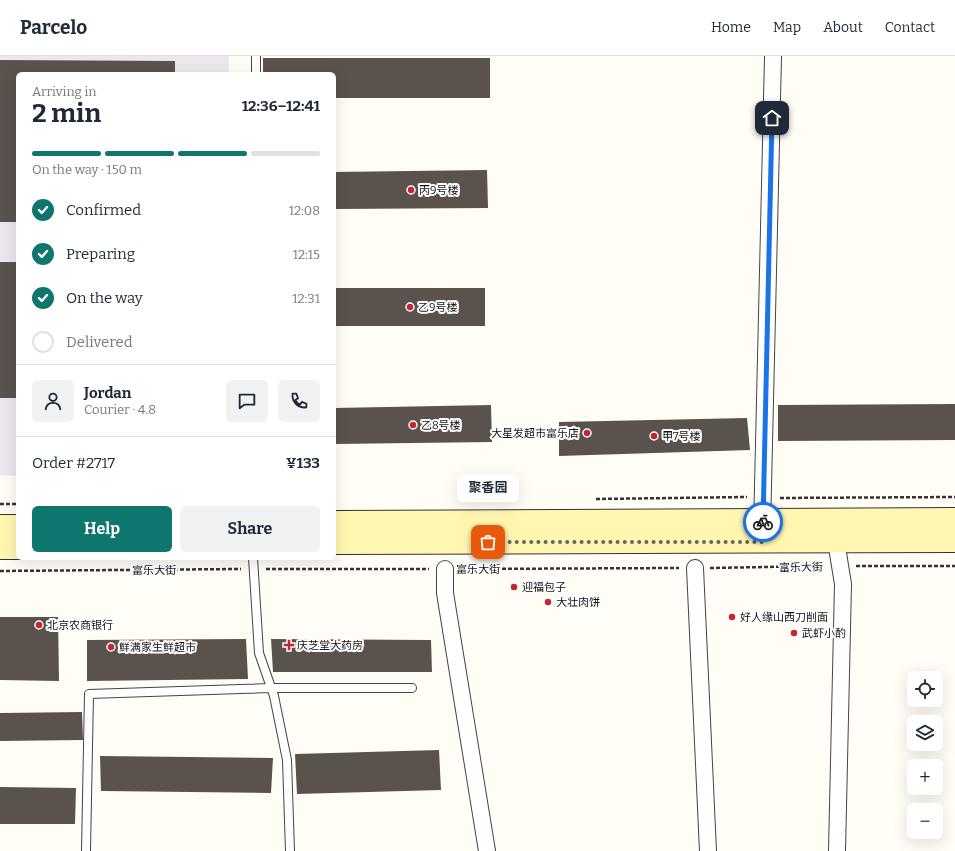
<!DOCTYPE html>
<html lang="en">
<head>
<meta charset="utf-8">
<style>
  body { margin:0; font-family:Bitter,"Noto Sans SC",serif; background:#f2f2f3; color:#1f2937; height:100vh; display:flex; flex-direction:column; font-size:15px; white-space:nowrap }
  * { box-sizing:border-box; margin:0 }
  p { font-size:13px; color:#747a83 }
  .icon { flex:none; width:22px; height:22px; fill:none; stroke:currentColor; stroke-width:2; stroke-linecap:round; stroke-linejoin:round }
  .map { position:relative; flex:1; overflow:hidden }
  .details { position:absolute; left:16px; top:16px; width:320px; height:488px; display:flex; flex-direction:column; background:#fff; border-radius:6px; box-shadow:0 4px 16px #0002 }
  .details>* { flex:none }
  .tools { position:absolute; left:907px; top:615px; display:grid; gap:8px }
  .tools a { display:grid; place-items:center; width:36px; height:36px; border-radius:6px; background:#fff; box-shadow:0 4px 16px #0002; font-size:20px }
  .pin { position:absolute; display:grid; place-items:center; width:34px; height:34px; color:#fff; margin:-17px; border-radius:8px; box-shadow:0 2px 6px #0006 }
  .courier { position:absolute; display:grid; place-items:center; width:40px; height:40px; margin:-20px; border:3px solid #1a73e8; border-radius:50%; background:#fff; color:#222; box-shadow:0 1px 5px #0007 }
  .bubble { position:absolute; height:28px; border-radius:6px; background:#fff; box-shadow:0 4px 16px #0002; font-size:13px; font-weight:700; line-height:28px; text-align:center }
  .overview em { font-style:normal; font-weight:700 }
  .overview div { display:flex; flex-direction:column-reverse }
  .overview { display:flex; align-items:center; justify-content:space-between; height:68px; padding:0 16px }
  h1 { font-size:26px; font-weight:700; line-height:30px }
  .bar { display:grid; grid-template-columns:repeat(4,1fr); gap:6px 4px; align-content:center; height:48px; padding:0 16px }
  .bar i { height:5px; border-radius:3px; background:#e0e1e3 }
  .bar .selected { background:#0f766e }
  .bar p { grid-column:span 4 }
  .line { display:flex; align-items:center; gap:10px; padding:0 16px; border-top:1px solid #e0e1e3 }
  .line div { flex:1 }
  .round { display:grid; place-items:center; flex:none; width:42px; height:42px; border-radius:6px; background:#f2f2f3 }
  ol { padding:0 16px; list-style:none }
  li { display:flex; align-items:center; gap:12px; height:44px }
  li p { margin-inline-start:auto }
  li .icon { padding:4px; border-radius:50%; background:#0f766e; color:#fff; stroke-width:4 }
  li:last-child { color:#747a83 }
  li i { width:22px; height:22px; border:2px solid #e0e1e3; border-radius:50% }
  .primary-button { display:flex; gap:8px; margin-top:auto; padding:8px 16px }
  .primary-button a { flex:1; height:46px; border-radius:6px; background:#0f766e; color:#fff; font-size:16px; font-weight:700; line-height:46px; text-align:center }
  .primary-button a+a { background:#f2f2f3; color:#1f2937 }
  header { display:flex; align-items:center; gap:24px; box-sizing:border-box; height:56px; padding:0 20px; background:#fff; border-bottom:1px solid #e0e1e3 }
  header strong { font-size:19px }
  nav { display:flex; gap:22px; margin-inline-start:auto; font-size:14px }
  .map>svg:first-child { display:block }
  .industrial { fill:#eee6ef }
  .building { fill:#5a524d }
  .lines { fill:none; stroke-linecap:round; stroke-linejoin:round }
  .lane-casing { stroke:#444; stroke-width:10 }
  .street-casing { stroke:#444; stroke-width:18 }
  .secondary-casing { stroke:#333; stroke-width:24 }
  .path { stroke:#333; stroke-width:2.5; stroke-dasharray:4 2; stroke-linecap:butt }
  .lane { stroke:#fff; stroke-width:8 }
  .street { stroke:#fff; stroke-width:16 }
  .secondary { stroke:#fff6b0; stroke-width:22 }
  .done { stroke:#646461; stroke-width:4; stroke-dasharray:0 7.2 }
  .route { stroke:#1a73e8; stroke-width:5 }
  .poi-dot { fill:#c4262e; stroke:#fff; stroke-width:1.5 }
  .labels { text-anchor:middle; stroke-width:4; stroke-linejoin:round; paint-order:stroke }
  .poi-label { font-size:11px; fill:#111; stroke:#fff; text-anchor:start }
  .street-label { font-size:11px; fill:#111; stroke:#fff }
</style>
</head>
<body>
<header>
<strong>Parcelo</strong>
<nav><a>Home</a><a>Map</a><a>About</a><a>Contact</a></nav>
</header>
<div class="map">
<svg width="955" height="795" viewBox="0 0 955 795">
  <rect width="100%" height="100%" fill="#fffdf5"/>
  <path class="industrial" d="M0,0H229V18H18V420L0,419Z"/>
  <path class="building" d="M263,2H490V42H334V18H263Z
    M0,4L175,5V18H18V166H0Z
    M487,114L488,152L334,153V116Z
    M0,206H18V342H0Z
    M334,232H485V270H334Z
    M955,348V384L778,385V349Z
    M491,349L492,386L334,388V352Z
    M747,362L750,394L559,400V366Z
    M0,561H58L59,625L0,624Z
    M246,583L248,623L87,625V584Z
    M271,583L431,584L432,616H273Z
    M82,656L83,684L0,685V657Z
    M439,694L441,734L297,738L295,698Z
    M100,700L273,702L271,737L101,735Z
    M0,731L76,732L75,768H0Z"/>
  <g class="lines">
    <g class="lane-casing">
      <path id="lane" d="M256,18V0
        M253,502L259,597L274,640L287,704L290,795
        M86,795L89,638L272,632H412"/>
    </g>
    <g class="street-casing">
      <path id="street" d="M762,474L773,0
        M833,476L836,485L843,528L837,795
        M695,512L708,795
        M445,513V537L487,795"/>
    </g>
    <g class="secondary-casing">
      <path id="secondary" d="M334,466L955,463
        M0,470H18
        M334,487L955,485
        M0,492H18"/>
    </g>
    <path class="path" d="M780,442L955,441
      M596,443L747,441
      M0,448H18
      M856,510H955
      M710,512L823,510
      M266,513H429
      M460,513L679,512
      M0,515L241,513"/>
    <use href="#lane" class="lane"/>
    <use href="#street" class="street"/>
    <use href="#secondary" class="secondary"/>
  </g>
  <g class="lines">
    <path class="done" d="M488,486H762L763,466"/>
    <path class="route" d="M763,466L772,62"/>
  </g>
  <g class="poi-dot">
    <circle cx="411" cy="134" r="4"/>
    <circle cx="410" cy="251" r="4"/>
    <circle cx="413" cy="369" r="4"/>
    <circle cx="587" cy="377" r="4"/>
    <circle cx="654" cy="380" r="4"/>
    <circle cx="514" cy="531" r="4"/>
    <circle cx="548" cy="546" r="4"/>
    <circle cx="732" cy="561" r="4"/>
    <circle cx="39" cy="569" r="4"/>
    <circle cx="794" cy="577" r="4"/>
    <path d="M287 583h4v4h4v4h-4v4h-4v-4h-4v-4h4z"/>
    <circle cx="111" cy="591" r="4"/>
  </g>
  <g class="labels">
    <g class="poi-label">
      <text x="419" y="138">丙9号楼</text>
      <text x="418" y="255">乙9号楼</text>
      <text x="421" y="373">乙8号楼</text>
      <text x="579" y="381" text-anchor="end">大星发超市富乐店</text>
      <text x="662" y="384">甲7号楼</text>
      <text x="522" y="535">迎福包子</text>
      <text x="556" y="550">大壮肉饼</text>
      <text x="740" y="565">好人缘山西刀削面</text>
      <text x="47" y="573">北京农商银行</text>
      <text x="802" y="581">武虾小酌</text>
      <text x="297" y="593">庆芝堂大药房</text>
      <text x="119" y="595">鲜满家生鲜超市</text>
    </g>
    <g class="street-label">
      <text transform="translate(801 511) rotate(-1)" y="4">富乐大街</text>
      <text x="478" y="517">富乐大街</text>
      <text x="154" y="518">富乐大街</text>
    </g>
  </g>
</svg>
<div class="tools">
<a><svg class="icon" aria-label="locate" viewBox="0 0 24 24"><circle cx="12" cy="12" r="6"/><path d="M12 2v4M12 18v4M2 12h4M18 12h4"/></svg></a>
<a><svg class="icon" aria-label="layers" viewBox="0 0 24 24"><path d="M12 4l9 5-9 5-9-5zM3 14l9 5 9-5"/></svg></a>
<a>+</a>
<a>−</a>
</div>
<div class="pin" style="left:488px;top:486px;background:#ea580c"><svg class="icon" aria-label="bag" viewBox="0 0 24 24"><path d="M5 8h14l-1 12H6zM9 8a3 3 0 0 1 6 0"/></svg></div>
<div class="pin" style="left:772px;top:62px;background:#1f2937"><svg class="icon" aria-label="home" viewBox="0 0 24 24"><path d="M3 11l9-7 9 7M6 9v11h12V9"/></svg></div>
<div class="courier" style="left:763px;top:466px"><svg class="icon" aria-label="bike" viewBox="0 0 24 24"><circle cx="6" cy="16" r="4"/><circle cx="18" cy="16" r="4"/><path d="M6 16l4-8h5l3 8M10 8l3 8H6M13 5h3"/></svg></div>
<div class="bubble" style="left:457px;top:418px;width:62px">聚香园</div>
<section class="details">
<div class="overview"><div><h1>2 min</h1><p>Arriving in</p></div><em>12:36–12:41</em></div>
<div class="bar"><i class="selected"></i><i class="selected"></i><i class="selected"></i><i></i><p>On the way · 150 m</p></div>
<ol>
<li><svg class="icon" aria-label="check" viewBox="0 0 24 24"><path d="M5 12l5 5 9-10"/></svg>Confirmed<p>12:08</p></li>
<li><svg class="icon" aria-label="check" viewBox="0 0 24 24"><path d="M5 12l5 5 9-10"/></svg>Preparing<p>12:15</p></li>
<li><svg class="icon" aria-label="check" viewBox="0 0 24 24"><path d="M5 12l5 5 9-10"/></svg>On the way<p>12:31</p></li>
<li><i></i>Delivered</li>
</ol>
<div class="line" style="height:72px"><a class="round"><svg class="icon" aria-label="person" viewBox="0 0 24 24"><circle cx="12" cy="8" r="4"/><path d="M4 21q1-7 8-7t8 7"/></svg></a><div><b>Jordan</b><p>Courier · 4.8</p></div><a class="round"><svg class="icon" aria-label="chat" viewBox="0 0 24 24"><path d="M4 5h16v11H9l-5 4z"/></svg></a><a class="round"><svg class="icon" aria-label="phone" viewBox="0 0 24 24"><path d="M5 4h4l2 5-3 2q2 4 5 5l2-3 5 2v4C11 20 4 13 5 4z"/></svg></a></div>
<div class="line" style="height:52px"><div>Order #2717</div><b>¥133</b></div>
<div class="primary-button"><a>Help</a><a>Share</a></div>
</section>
</div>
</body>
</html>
